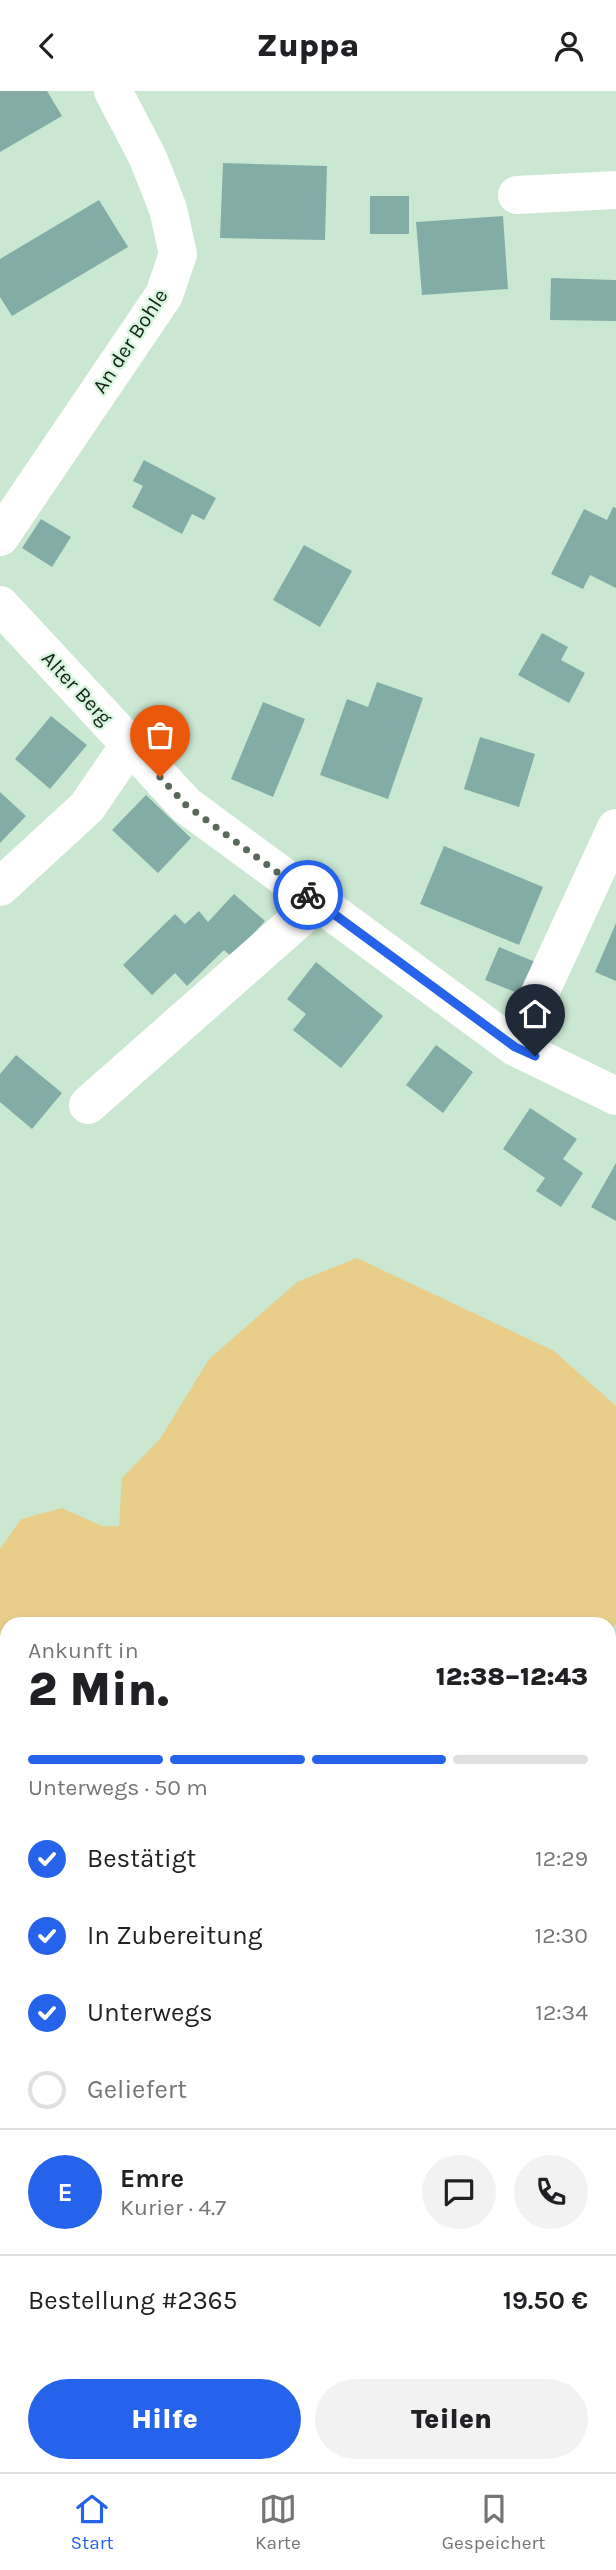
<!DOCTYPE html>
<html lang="de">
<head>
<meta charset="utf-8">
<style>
  body { margin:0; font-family:Karla,sans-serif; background:#f2f2f2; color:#202124; height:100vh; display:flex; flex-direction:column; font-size:26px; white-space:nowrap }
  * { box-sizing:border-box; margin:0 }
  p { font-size:23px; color:#757577 }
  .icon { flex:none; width:38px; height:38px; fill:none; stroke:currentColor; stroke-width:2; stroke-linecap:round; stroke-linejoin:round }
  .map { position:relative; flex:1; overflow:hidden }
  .drawer { position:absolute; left:0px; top:1526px; width:616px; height:856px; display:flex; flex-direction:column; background:#fff; border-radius:21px 21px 0 0; box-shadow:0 4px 10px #0003 }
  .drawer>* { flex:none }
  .pin { position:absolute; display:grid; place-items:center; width:60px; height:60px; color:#fff; margin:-72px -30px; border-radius:50% 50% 50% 0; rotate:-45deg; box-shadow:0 0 7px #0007 }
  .pin .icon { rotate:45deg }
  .courier { position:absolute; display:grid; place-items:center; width:70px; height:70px; margin:-35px; border:5px solid #2563eb; border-radius:50%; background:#fff; color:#222; box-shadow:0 2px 9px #0007 }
  .overview em { font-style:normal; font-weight:800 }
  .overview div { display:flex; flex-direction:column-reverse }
  .overview { display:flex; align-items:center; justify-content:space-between; height:119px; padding:0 28px }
  h1 { font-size:46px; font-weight:800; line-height:52px }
  .bar { display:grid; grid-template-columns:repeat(4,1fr); gap:10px 7px; align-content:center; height:84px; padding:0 28px }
  .bar i { height:9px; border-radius:5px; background:#e0e0e0 }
  .bar .selected { background:#2563eb }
  .bar p { grid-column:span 4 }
  .line { display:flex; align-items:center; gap:18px; padding:0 28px; border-top:2px solid #e0e0e0 }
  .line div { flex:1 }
  .round { display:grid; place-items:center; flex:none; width:74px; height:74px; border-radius:37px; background:#f2f2f2 }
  ol { padding:0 28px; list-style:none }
  li { display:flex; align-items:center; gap:21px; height:77px }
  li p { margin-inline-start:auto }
  li .icon { padding:7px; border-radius:50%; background:#2563eb; color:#fff; stroke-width:4 }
  li:last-child { color:#757577 }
  li i { width:38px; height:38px; border:4px solid #e0e0e0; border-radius:50% }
  .primary-button { display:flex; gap:14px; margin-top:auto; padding:14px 28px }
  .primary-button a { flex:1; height:80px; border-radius:42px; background:#2563eb; color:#fff; font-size:28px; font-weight:800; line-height:80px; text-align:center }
  .primary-button a+a { background:#f2f2f2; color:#202124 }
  header { display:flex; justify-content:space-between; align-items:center; height:91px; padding:0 28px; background:#fff; font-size:32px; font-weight:800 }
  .tab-bar { display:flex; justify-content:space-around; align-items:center; height:98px; border-top:2px solid #e0e0e0; background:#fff; font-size:19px; color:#757577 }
  .tab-bar a { display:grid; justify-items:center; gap:4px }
  .tab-bar .selected { color:#2563eb }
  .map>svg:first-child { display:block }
  .green { fill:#e9ce8a }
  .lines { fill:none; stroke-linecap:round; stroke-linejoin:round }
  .stream { stroke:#438c9c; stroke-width:10 }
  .building { fill:#84aca6 }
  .path { stroke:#6d8172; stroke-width:4.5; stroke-dasharray:7 3.5; stroke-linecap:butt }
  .minor { stroke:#fff; stroke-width:38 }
  .done { stroke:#56695b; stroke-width:7; stroke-dasharray:0 12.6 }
  .route { stroke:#2563eb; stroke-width:9 }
  .labels { text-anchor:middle; stroke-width:5; stroke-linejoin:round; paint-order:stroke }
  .street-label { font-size:21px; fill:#18241b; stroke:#d7f6de }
</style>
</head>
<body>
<header><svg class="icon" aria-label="back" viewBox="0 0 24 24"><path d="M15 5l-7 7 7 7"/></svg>Zuppa<svg class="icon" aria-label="person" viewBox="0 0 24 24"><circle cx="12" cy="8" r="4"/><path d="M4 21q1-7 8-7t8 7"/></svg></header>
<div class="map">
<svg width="616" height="2381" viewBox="0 0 616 2381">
  <rect width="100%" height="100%" fill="#cae8d1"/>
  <path class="green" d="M357,1167L554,1260L616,1315V1533L609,1541V1533H7V2225L0,2228V1458L21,1428L62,1417L102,1435H119L122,1387L160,1348L209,1268L297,1191Z
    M609,1792L616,1795V2006L609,2012Z
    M609,2168L616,2170V2381H381L394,2375H609Z
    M0,2303L7,2326V2375H291L295,2381H0Z"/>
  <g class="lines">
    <path class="stream" d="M609,1840L616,1848
      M0,1939L7,1933"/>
  </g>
  <path class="building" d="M0,0H47L62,25L0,61Z
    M223,72L327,75L325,149L220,147Z
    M370,105H409V143H370Z
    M99,109L128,156L12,225L0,206V168Z
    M503,125L508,198L422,204L416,131Z
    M551,187L616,189V230L550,229Z
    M144,369L216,407L204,429L192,423L182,443L132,416L143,395L133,390Z
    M613,416L616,417V497L590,484L583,498L551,483L584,418L607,429Z
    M41,428L71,446L52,476L22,457Z
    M304,454L352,480L320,536L273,509Z
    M542,542L568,556L561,569L585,582L569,612L518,584Z
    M377,591L423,607L388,708L320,684L347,608L368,616Z
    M263,611L305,628L273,706L231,688Z
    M51,625L87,654L50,698L15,668Z
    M480,646L535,663L519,716L464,698Z
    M0,701L26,725L0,752Z
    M146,704L191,747L158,782L112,739Z
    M444,755L543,796L519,854L420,813Z
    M234,803L265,830L232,866L224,859L187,895L175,882L152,904L123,874L175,823L185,833L199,820L208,831Z
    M616,832V890L595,881Z
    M499,856L538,872L525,905L485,889Z
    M316,871L383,925L341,977L293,939L306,923L287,908Z
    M436,954L473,981L443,1022L406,994Z
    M16,964L62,1002L32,1038L0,1011V983Z
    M530,1017L577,1048L563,1068L583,1082L561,1116L536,1100L545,1087L503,1058Z
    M616,1072V1130L591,1116Z
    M612,1634L616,1643V1696L609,1700V1635Z
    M609,2083L616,2089V2123L609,2130Z"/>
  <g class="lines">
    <path class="path" d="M0,1621L7,1620
      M609,2030L616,2023
      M0,2218L7,2215
      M278,2375L284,2381
      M183,2381L196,2375
      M381,2381L394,2375"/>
    <path class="minor" d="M517,104L616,99
      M0,446L164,204L178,163L168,118L148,67L113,0
      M0,514L186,714L515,956L616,1005
      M0,796L87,716L130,653
      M515,956L616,737
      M88,1014L318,811
      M609,1566L616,1564
      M609,2165L616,2167"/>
  </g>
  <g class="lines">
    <path class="done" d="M160,686L186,714L308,804"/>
    <path class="route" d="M308,804L515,956L535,965"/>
  </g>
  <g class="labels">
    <g class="street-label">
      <text transform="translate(130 250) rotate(-57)" y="7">An der Bohle</text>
      <text transform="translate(77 597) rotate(47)" y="7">Alter Berg</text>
    </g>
  </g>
</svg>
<div class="pin" style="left:160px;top:686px;background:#ea580c"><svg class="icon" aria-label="bag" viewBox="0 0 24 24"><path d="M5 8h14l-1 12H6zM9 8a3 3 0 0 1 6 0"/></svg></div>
<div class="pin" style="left:535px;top:965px;background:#1f2937"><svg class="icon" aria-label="home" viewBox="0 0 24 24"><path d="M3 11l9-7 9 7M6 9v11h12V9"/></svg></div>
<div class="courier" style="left:308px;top:804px"><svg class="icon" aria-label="bike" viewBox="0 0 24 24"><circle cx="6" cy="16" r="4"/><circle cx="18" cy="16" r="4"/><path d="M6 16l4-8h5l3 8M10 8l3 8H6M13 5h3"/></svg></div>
<section class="drawer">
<div class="overview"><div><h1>2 Min.</h1><p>Ankunft in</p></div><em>12:38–12:43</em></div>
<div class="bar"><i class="selected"></i><i class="selected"></i><i class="selected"></i><i></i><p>Unterwegs · 50 m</p></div>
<ol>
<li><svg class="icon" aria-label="check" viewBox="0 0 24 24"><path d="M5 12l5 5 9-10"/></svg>Bestätigt<p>12:29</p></li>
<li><svg class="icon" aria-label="check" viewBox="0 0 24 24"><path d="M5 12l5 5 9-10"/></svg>In Zubereitung<p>12:30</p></li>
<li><svg class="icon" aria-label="check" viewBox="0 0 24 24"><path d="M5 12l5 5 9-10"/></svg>Unterwegs<p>12:34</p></li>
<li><i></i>Geliefert</li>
</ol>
<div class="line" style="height:126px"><b class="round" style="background:#2563eb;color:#fff">E</b><div><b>Emre</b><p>Kurier · 4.7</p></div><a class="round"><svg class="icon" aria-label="chat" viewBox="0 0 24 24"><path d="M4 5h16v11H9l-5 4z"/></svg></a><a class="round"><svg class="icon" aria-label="phone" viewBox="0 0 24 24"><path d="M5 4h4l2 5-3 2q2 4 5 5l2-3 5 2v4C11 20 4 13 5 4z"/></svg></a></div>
<div class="line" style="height:91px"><div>Bestellung #2365</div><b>19.50 €</b></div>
<div class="primary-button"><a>Hilfe</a><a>Teilen</a></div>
</section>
</div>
<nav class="tab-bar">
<a class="selected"><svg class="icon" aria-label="home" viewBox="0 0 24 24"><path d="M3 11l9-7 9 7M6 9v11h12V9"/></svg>Start</a>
<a><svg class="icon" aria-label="map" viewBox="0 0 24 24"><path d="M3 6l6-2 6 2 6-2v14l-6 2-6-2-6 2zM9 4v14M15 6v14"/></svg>Karte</a>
<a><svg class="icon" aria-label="saved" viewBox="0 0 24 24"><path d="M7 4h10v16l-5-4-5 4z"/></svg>Gespeichert</a>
</nav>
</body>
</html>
